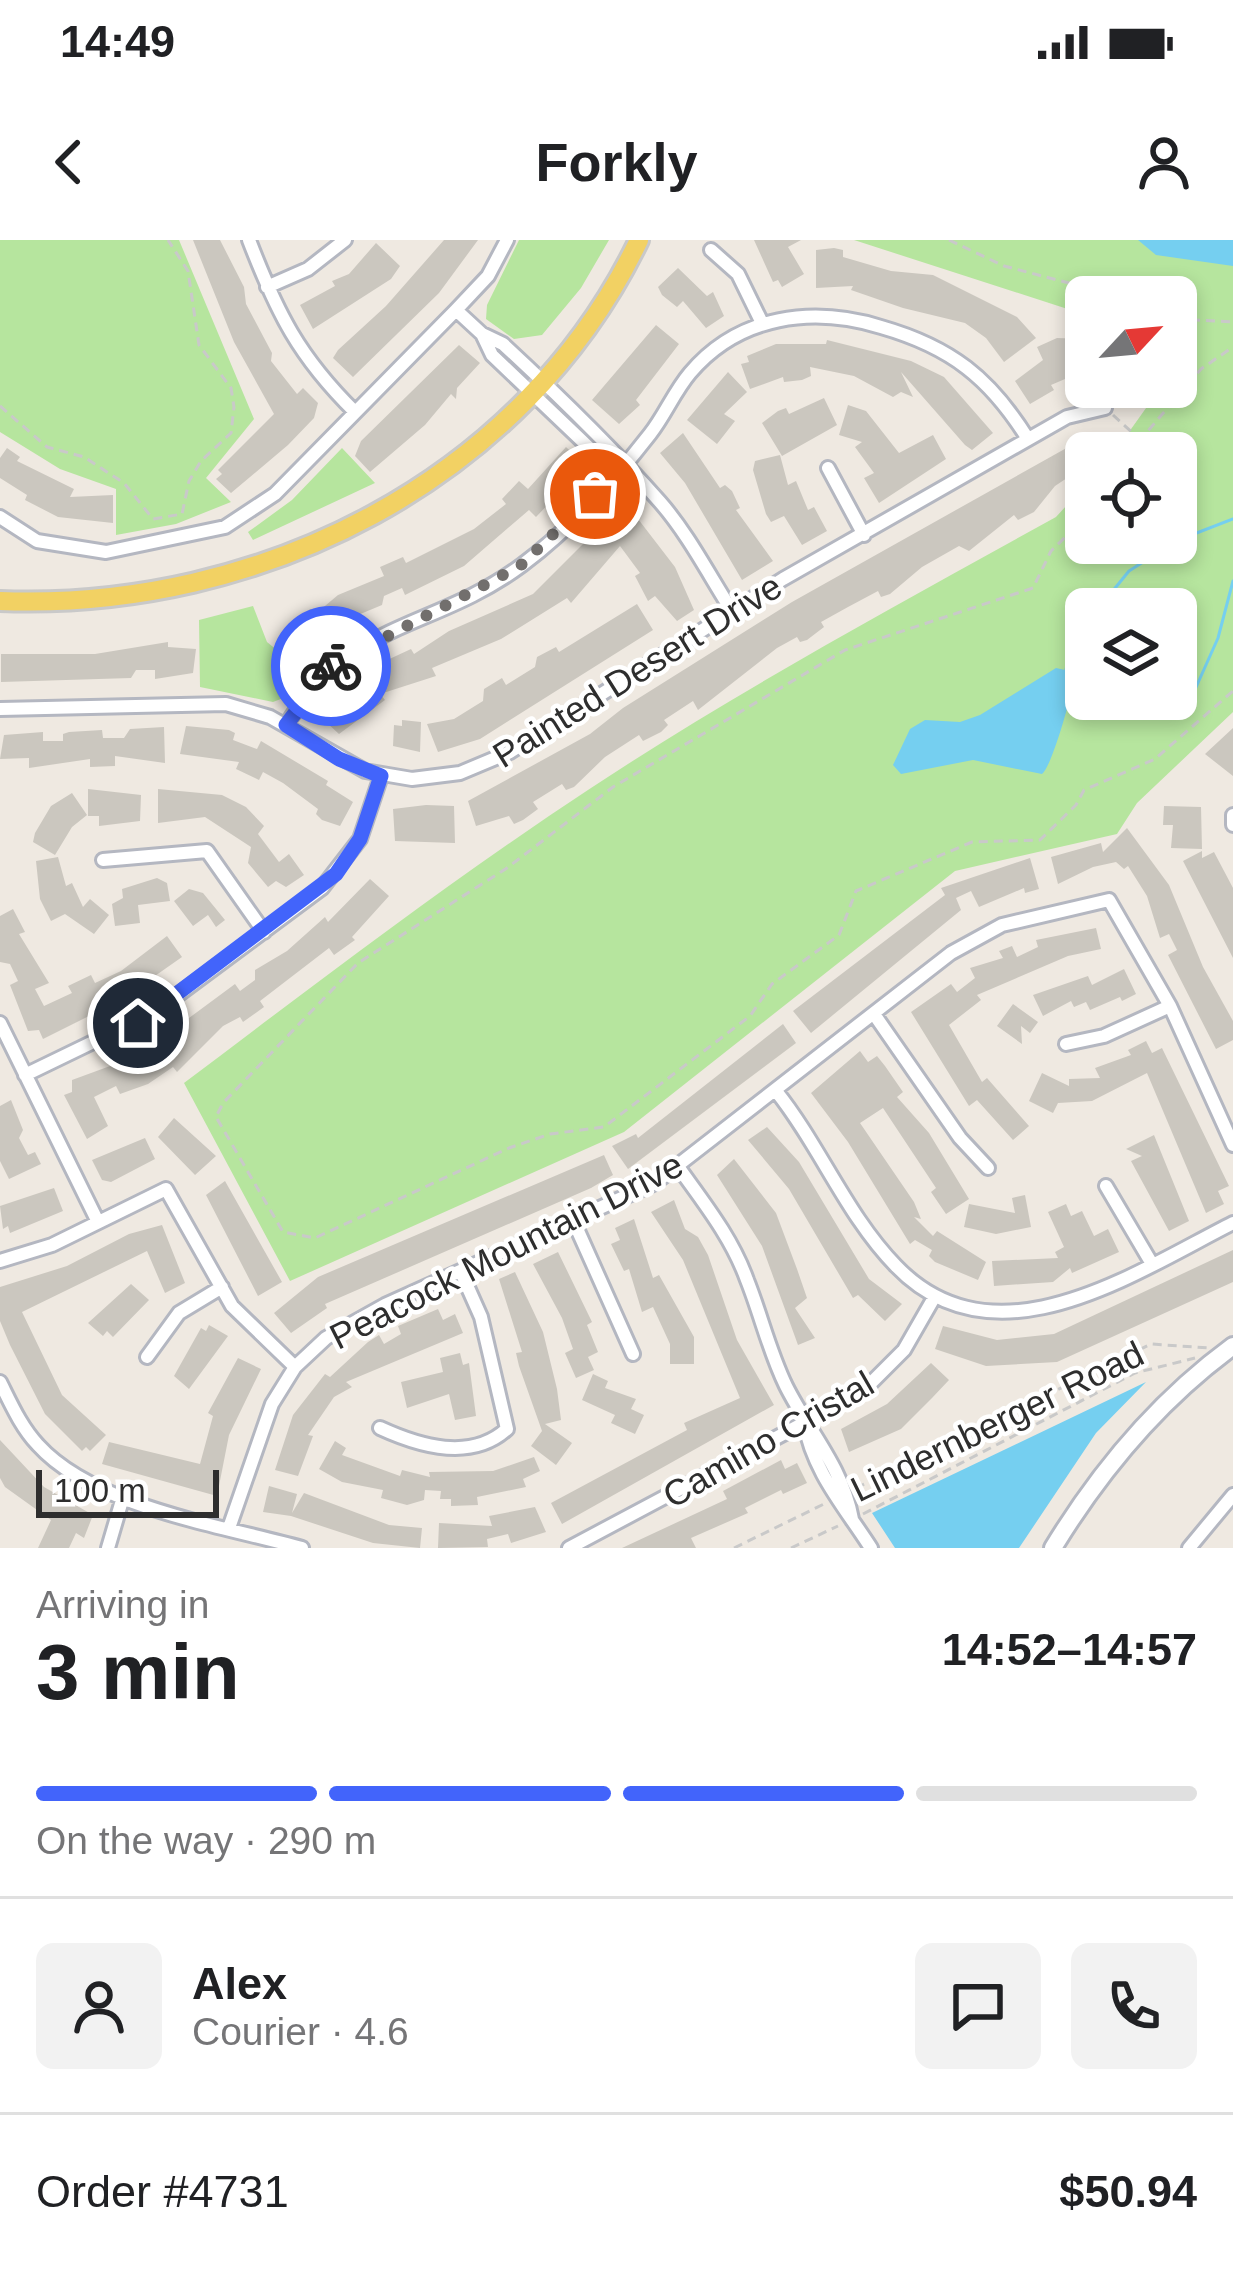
<!DOCTYPE html>
<html lang="en">
<head>
<meta charset="utf-8">
<style>
  body { margin:0; font-family:Arial,sans-serif; background:#f2f2f2; color:#202124; height:100vh; display:flex; flex-direction:column; font-size:45px; white-space:nowrap }
  * { box-sizing:border-box; margin:0 }
  p { font-size:39px; color:#757577 }
  .icon { flex:none; width:66px; height:66px; fill:none; stroke:currentColor; stroke-width:2; stroke-linecap:round; stroke-linejoin:round }
  .map { position:relative; height:1308px; overflow:hidden }
  .sheet { display:flex; flex-direction:column; background:#fff; flex:1 }
  .sheet>* { flex:none }
  .needle { width:78px; rotate:64deg }
  .tools { position:absolute; left:1065px; top:36px; display:grid; gap:24px }
  .tools a { display:grid; place-items:center; width:132px; height:132px; border-radius:18px; background:#fff; box-shadow:0 6px 18px #0003; font-size:60px }
  .scale { position:absolute; left:36px; bottom:30px; width:183px; box-sizing:border-box; padding-left:12px; border:6px solid #2e2e2e; border-top:0; font-size:33px; line-height:42px; white-space:nowrap; color:#2e2e2e; -webkit-text-stroke:9px #fff; paint-order:stroke }
  .pin { position:absolute; display:grid; place-items:center; width:102px; height:102px; color:#fff; margin:-51px; border:6px solid #fff; border-radius:50%; box-shadow:0 3px 12px #0007 }
  .courier { position:absolute; display:grid; place-items:center; width:120px; height:120px; margin:-60px; border:9px solid #4264fb; border-radius:50%; background:#fff; color:#222; box-shadow:0 3px 15px #0007 }
  .overview em { font-style:normal; font-weight:700 }
  .overview div { display:flex; flex-direction:column-reverse }
  .overview { display:flex; align-items:center; justify-content:space-between; height:204px; padding:0 36px }
  h1 { font-size:78px; font-weight:700; line-height:90px }
  .bar { display:grid; grid-template-columns:repeat(4,1fr); gap:18px 12px; align-content:center; height:144px; padding:0 36px }
  .bar i { height:15px; border-radius:9px; background:#e0e0e0 }
  .bar .on { background:#4264fb }
  .bar p { grid-column:span 4 }
  .line { display:flex; align-items:center; gap:30px; padding:0 36px; border-top:3px solid #e0e0e0 }
  .line div { flex:1 }
  .round { display:grid; place-items:center; flex:none; width:126px; height:126px; border-radius:18px; background:#f2f2f2 }
  .status { display:flex; justify-content:space-between; align-items:center; height:84px; padding:0 60px; background:#fff; direction:ltr }
  .status svg { height:33px; fill:currentColor }
  header { display:flex; justify-content:space-between; align-items:center; height:156px; padding:0 36px; background:#fff; font-size:54px; font-weight:700 }
  .map>svg:first-child { display:block }
  .green { fill:#b6e59e; fill-rule:evenodd }
  .water { fill:#75cff0 }
  .lines { fill:none; stroke-linecap:round; stroke-linejoin:round }
  .stream { stroke:#75cff0; stroke-width:3 }
  .building { fill:#cbc7bf }
  .street-casing { stroke:#b4b7c1; stroke-width:18 }
  .secondary-casing { stroke:#b4b7c1; stroke-width:22 }
  .primary-casing { stroke:#c9c9c9; stroke-width:24 }
  .path { stroke:#c9c9c9; stroke-width:3; stroke-dasharray:9 6; stroke-linecap:butt }
  .street { stroke:#fff; stroke-width:12 }
  .secondary { stroke:#fff; stroke-width:16 }
  .primary { stroke:#f2d163; stroke-width:18 }
  .done { stroke:#726f6d; stroke-width:12; stroke-dasharray:0 21.6 }
  .route { stroke:#4264fb; stroke-width:15 }
  .labels { text-anchor:middle; stroke-width:9; stroke-linejoin:round; paint-order:stroke }
  .street-label { font-size:36px; fill:#2e2e2e; stroke:#fff }
</style>
</head>
<body>
<div class="status"><b>14:49</b><svg viewBox="0 0 49 12"><path d="M0 12V9h3v3zM5 12V6h3v6zM10 12V3h3v9zM15 12V0h3v12zM26 1h20v11H26zM47 4h2v5h-2z"/></svg></div>
<header><svg class="icon" aria-label="back" viewBox="0 0 24 24"><path d="M15 5l-7 7 7 7"/></svg>Forkly<svg class="icon" aria-label="person" viewBox="0 0 24 24"><circle cx="12" cy="8" r="4"/><path d="M4 21q1-7 8-7t8 7"/></svg></header>
<div class="map">
<svg width="1233" height="1308" viewBox="0 0 1233 1308">
  <rect width="100%" height="100%" fill="#efe9e1"/>
  <path class="green" d="M0,0H179L254,179L206,238L231,262L176,284L116,295V249L60,229L0,192Z
    M519,0H609L581,48L542,95L514,99L486,79L487,65Z
    M854,0H1233V472L1137,563L1117,594L955,631L624,892L290,1041L184,843C318,742 451,640 591,548C741,449 899,364 1056,277L1086,244V303H1176V213H1114L1161,147H1176V124L1187,106L1176,102V57H1086V75ZM1086,369H1176V459H1086Z
    M342,208L375,243L253,300L248,292L292,260Z
    M253,366L267,402L305,433L286,457L273,462L200,447L199,380Z"/>
  <path class="water" d="M1138,0H1233V26L1156,15Z
    M1056,428L1065,430L1073,446C1069,463 1052,526 1042,534L973,520L901,534L893,525L910,489L925,480L960,482L980,475Z
    M1146,1142L1096,1193L1019,1308H895L872,1273Z"/>
  <g class="lines">
    <path class="stream" d="M1176,301L1233,279
      M1098,369L1129,331L1173,303
      M1066,429L1086,394
      M1189,463L1218,398L1233,341"/>
  </g>
  <path class="building" d="M193,0H220L244,47L246,64L272,113L271,121L297,154L303,148L318,163L314,178L288,205L231,253L216,239L222,234L218,230L274,174L234,102Z
    M444,0H478L439,53L353,137L333,118L338,110L386,66Z
    M754,0H801L788,7L804,34L782,47L778,40L773,42Z
    M376,3L400,26L391,39L313,89L300,65L335,46L332,41L349,34Z
    M834,8L843,10V17L891,31L933,35L1017,77L1036,98L1004,122L986,98L965,83L903,68L851,50L853,46L816,48V10Z
    M678,28L707,56L713,52L724,76L706,88L683,61L677,67L662,55L658,47Z
    M656,85L679,104L636,160L640,165L619,184L592,160Z
    M1057,98L1086,99V124L1075,123L1079,133L1051,145L1054,150L1030,164L1015,141L1043,120L1037,107Z
    M827,100L911,121L944,137L993,193L972,210L965,205L901,132L913,157L901,152L893,157L854,136L810,127L811,136L802,140L784,142L783,137L750,149L741,124L749,122L747,116L776,104H826Z
    M459,105L480,123L457,148L456,159L451,154L425,185L370,232L355,216L361,201Z
    M728,132L747,152L724,174L735,181L717,204L687,180Z
    M824,158L837,185L782,216L762,183L778,171L786,168L789,174Z
    M848,165L866,171L899,213L933,195L946,219L879,263L864,238L874,233L855,207L862,202L839,195Z
    M683,193L720,248L725,245L732,251L740,268L736,270L773,321L742,340L685,243L660,213Z
    M1079,201L1086,210L1085,236L1076,243L1070,236L1055,246L1034,272L1018,280L1014,275L969,311L959,306L922,327L890,354L881,357L878,351L848,367L821,382L824,387L807,400L800,402L797,397L777,408L698,470L693,461L664,480L668,485L661,492L643,501L639,495L605,517L574,547L566,550L562,544L533,562L538,569L523,580L514,584L509,576L476,586L468,561L590,494L623,468L792,362Z
    M566,207L583,223L559,253L536,277L529,270L464,326L405,355L402,348L384,356L382,365L334,385L338,389L296,417L277,403L310,369L319,371L338,355L384,336L380,327L403,317L406,323L474,289L506,264L502,259L519,241L528,249Z
    M7,208L20,217L17,221L74,249L70,257L113,255V283L58,277L25,260L27,255L0,238V218Z
    M780,215L788,245L796,241L808,270L814,267L827,291L802,305L784,276L771,282L766,274L753,230L755,221Z
    M625,262L675,327L694,370L677,381L655,356L648,361L635,336L640,333L620,306L571,363L567,358L501,399L432,428L436,436L380,454L385,460L339,494L326,482L328,469L354,439L360,446L380,432L383,422L411,409L414,414L449,391L533,354Z
    M637,364L653,390L480,499L438,512L427,484L454,479L483,461L484,449L502,438L506,445L535,427L537,417L556,407L559,412Z
    M168,402V407L196,409L193,433L155,439V430H136L131,438L1,442V414H95Z
    M402,480L421,482L420,512L393,506L394,485L402,486Z
    M186,486L229,490L235,493L233,500L257,509L261,501L328,541L326,545L353,562L340,586L322,580L316,574L318,569L283,543L263,532L259,540L236,529L239,522L180,514Z
    M164,487L165,523L115,516V526L90,527V519L29,528V518L0,519L4,495L43,492V501H63V494L69,492L102,490L103,498H124L130,489Z
    M1233,488V536L1205,514Z
    M88,549L141,555L140,581L99,586V576H88Z
    M158,549L222,555L246,567L264,586L258,594L279,622L289,614L304,635L286,647L276,641L268,647L248,623L251,607L205,577L158,583Z
    M72,553L87,575L72,587L55,615L33,602L35,593L51,566Z
    M426,565L454,566L455,603L395,601L393,569Z
    M1164,566L1201,567L1202,609L1171,608L1173,585H1163Z
    M1127,588L1169,645L1203,727L1233,781V800L1216,809L1168,715L1177,710L1169,694L1160,698L1147,656L1128,626L1124,629L1116,622L1093,627L1058,644L1051,617L1101,603L1103,612Z
    M1202,611V618L1214,612L1233,648V718L1183,621Z
    M58,617L66,646L72,643L83,667L90,659L109,675L94,694L65,674L51,681L40,659L36,621Z
    M1030,618L1039,649L1025,653L1024,648L979,667L971,651L956,658L961,670L811,793L793,771L945,655L941,648Z
    M157,638L167,643L170,661L138,665L140,683L115,686L112,664L123,658L122,649Z
    M370,639L389,656L352,697L355,700L334,715L329,708L260,761L264,767L243,782L240,777L223,786L177,832L173,827L148,844L120,854L116,846L94,857L108,886L87,899L64,855L72,852V840L151,811L154,815L170,804L166,795L235,744L240,751L255,740V730L287,711L325,677L328,682Z
    M189,649L203,653L225,680L216,687L208,675L193,686L174,661Z
    M13,669L25,692L19,694L49,743L35,749L44,766L72,753L68,746L91,735L95,743L121,731L167,696L182,717L132,752L125,742L93,764L97,772L43,799L39,790L28,791L10,745L18,741L10,724L0,722V676Z
    M1096,688L1101,709L1068,716L977,755L981,760L949,785L982,842L987,838L1029,886L1013,900L977,860L969,866L911,772L951,744L957,752L975,738L970,728L1003,718L999,711L1012,706L1017,717L1038,707L1036,700Z
    M1124,729L1136,754L1122,761L1120,757L1090,770L1086,762L1074,767L1071,761L1043,776L1033,755L1088,736L1092,745Z
    M1013,764L1038,782L1030,793L1021,786L1022,804L997,786Z
    M783,784L796,803L628,929L612,906L636,894L638,898Z
    M1146,801L1152,813L1162,808L1229,946L1218,951L1224,964L1206,973L1147,833L1092,861L1058,863L1053,873L1029,861L1042,833L1069,846V839L1100,838L1095,828L1131,815L1128,810Z
    M860,811L868,822L877,816L885,826L903,852L897,857L929,893L969,959L946,974L931,952L936,948L883,868L860,883L914,962L921,979L914,977L933,996L937,991L986,1022L978,1040L935,1022L929,1016L932,1010L915,1000L910,1004L848,902L811,853Z
    M11,860L23,890L19,898L28,915L35,912L41,924L9,939L0,921V866Z
    M174,878L216,916L195,935L158,897Z
    M767,887L799,922L869,1039L902,1064L885,1081L858,1055L853,1058L789,949L748,900Z
    M1154,895L1189,981L1169,991L1131,921L1142,916L1126,909Z
    M145,898L155,919L111,942L102,940L92,920Z
    M604,915L613,935L591,948L325,1064L327,1068L291,1093L274,1073L318,1037Z
    M734,919L776,973L797,1029L807,1058L795,1068L815,1098L798,1105L762,1006L717,935Z
    M225,941L282,1042L258,1056L206,955Z
    M54,948L63,971L10,993L8,986L3,989L0,966Z
    M1025,955L1031,987L996,994L964,987L969,964L1015,973L1012,958Z
    M674,960L685,989L698,997L708,1015L737,1100L774,1165L562,1284L551,1263L687,1190L684,1183L740,1158L683,1020L651,972Z
    M1066,964L1071,976L1082,971L1094,996L1108,989L1119,1012L1072,1033L1070,1028L1053,1042L994,1046L992,1021L1058,1018L1055,1012L1064,1007L1048,972Z
    M634,979L653,1038L659,1035L694,1097V1124H670V1104L653,1067L642,1072L629,1029L624,1031L611,1004L620,1000L615,988Z
    M162,985L185,1043L165,1053L147,1011L22,1072L62,1155L106,1195L90,1211L86,1207L82,1211L45,1174L10,1105L0,1081V1047L67,1026L129,994Z
    M1233,1010V1042L1057,1122L986,1126L935,1109L943,1086L997,1100L1054,1094Z
    M558,1012L592,1082L587,1085L598,1112L588,1117L594,1130L576,1138L565,1113L573,1109L562,1078L533,1024Z
    M515,1032L543,1092L557,1149L561,1180L545,1184L572,1203L556,1225L531,1206L542,1191L519,1126L516,1113L522,1112L499,1039Z
    M131,1044L149,1060L113,1097L107,1091L103,1096L88,1083Z
    M438,1069L443,1080L455,1074L463,1093L346,1142L352,1147L334,1157L308,1195L313,1196L298,1236L275,1230L293,1175L325,1134L330,1137L368,1102L379,1095L384,1104L401,1094L398,1086Z
    M209,1085L228,1096L189,1149L174,1136L201,1088L206,1091Z
    M460,1113L463,1125L469,1123L476,1176L455,1180L449,1154L407,1168L401,1142L443,1132L440,1118Z
    M238,1118L261,1129L229,1195L217,1256L102,1224L109,1202L200,1224L213,1176L208,1173Z
    M931,1123L949,1140L932,1158L901,1189L849,1212L841,1189L887,1164Z
    M593,1134L608,1141L605,1148L636,1159L631,1169L644,1175L635,1194L611,1183L615,1175L582,1160Z
    M0,1200L44,1247L93,1275L84,1298L76,1293L69,1308H38L51,1280L5,1247L0,1238Z
    M335,1201L346,1208L342,1215L400,1236L402,1230L430,1237L429,1232L493,1231L534,1217L540,1231L523,1239L526,1247L477,1257L478,1265L451,1266V1259H440L441,1251L425,1250L424,1260L407,1265L381,1258L383,1250L342,1242L319,1229Z
    M781,1220L785,1229L797,1223L807,1243L783,1254L781,1250L745,1268L748,1273L691,1298L696,1308H622L727,1259L723,1251Z
    M269,1246L297,1254L292,1273L304,1253L389,1285L422,1288L420,1308L373,1303L291,1276L263,1272Z
    M535,1267L546,1292L511,1303L508,1294L487,1299L488,1307L438,1308L439,1283L492,1286L489,1276Z"/>
  <g class="lines">
    <g class="street-casing">
      <path id="street" d="M249,0C277,73 299,117 355,172
        M711,10L738,34L762,83
        M267,47L308,29L345,0
        M456,70L482,94L503,104C558,155 611,206 660,262C688,294 709,335 732,371
        M482,94L492,115L600,218L621,225
        M828,228L864,295
        M0,277L37,301L106,312L225,287L275,254L456,70L488,36L507,0
        M0,469L226,464L270,477L365,531L412,539L460,533L510,512L783,339L1067,177L1105,168
        M286,485C356,376 431,392 522,325C569,290 615,239 650,194C665,175 674,152 690,133C739,75 813,66 881,87C951,107 990,138 1028,199
        M1233,575V585
        M103,620L207,611L264,692
        M874,774L960,898L988,928
        M0,783L98,982
        M1066,804L1104,796L1170,766
        M25,835L155,772L322,648L360,599L381,536
        M776,851C820,906 847,976 896,1026C995,1129 1134,1033 1233,983
        M679,928C704,963 732,998 747,1040C761,1075 769,1111 786,1146C809,1192 842,1226 852,1279
        M1106,946L1152,1024
        M574,982L633,1114
        M0,1021L52,1005L166,949L232,1066L295,1127
        M147,1117L179,1073L222,1047
        M0,1142C11,1164 21,1187 38,1205C94,1267 223,1286 302,1308
        M804,1181C813,1232 844,1266 871,1308
        M380,1188C419,1206 471,1222 507,1189L481,1077L461,1032
        M229,1288L272,1164L295,1127L326,1098L385,1065L655,943L951,713L1002,685L1109,660L1170,766L1233,905
        M108,1308L123,1257
        M569,1308L862,1152L904,1110L935,1056
        M1189,1308L1233,1255"/>
    </g>
    <g class="secondary-casing">
      <path id="secondary" d="M1053,1308C1101,1229 1158,1161 1233,1106"/>
    </g>
    <g class="primary-casing">
      <path id="primary" d="M0,361C260,371 523,241 639,0"/>
    </g>
    <path class="path" d="M949,0L1004,26L1122,57
      M1176,79L1233,82
      M0,166L47,207L84,217L124,243L153,279L182,274L189,241L201,221L231,193L234,167L231,148L199,105L188,31L168,0
      M1113,175L1137,197
      M1129,213L1201,129L1233,107
      M1086,277L1051,311L1033,348L845,410L613,547L507,628L358,723L223,863L216,877L283,992L315,998L509,908L550,894L604,887L750,776L772,744L839,695L856,651L972,602L1040,600L1076,565L1084,550L1155,519L1233,451
      M856,1248L1151,1104L1209,1108
      M863,1274L1135,1133L1195,1118
      M734,1308L826,1263
      M791,1308L838,1286"/>
    <use href="#street" class="street"/>
    <use href="#secondary" class="secondary"/>
    <use href="#primary" class="primary"/>
  </g>
  <g class="lines">
    <path class="done" d="M331,426L520,326L595,254"/>
    <path class="route" d="M138,783L336,634L360,599L381,536L339,519L286,485L331,426"/>
  </g>
  <g class="labels">
    <g class="street-label">
      <text transform="translate(637 430) rotate(-32)" y="13">Painted Desert Drive</text>
      <text transform="translate(506 1010) rotate(-27)" y="13">Peacock Mountain Drive</text>
      <text transform="translate(997 1181) rotate(-26)" y="13">Lindernberger Road</text>
      <text transform="translate(768 1199) rotate(-30)" y="13">Camino Cristal</text>
    </g>
  </g>
</svg>
<div class="tools">
<a><svg class="needle" viewBox="-14 -14 28 28"><path d="M0-13l5 13h-10z" fill="#e53935"/><path d="M0 13l5-13h-10z" fill="#757577"/></svg></a>
<a><svg class="icon" aria-label="locate" viewBox="0 0 24 24"><circle cx="12" cy="12" r="6"/><path d="M12 2v4M12 18v4M2 12h4M18 12h4"/></svg></a>
<a><svg class="icon" aria-label="layers" viewBox="0 0 24 24"><path d="M12 4l9 5-9 5-9-5zM3 14l9 5 9-5"/></svg></a>
</div>
<div class="scale">100 m</div>
<div class="pin" style="left:595px;top:254px;background:#ea580c"><svg class="icon" aria-label="bag" viewBox="0 0 24 24"><path d="M5 8h14l-1 12H6zM9 8a3 3 0 0 1 6 0"/></svg></div>
<div class="pin" style="left:138px;top:783px;background:#1f2937"><svg class="icon" aria-label="home" viewBox="0 0 24 24"><path d="M3 11l9-7 9 7M6 9v11h12V9"/></svg></div>
<div class="courier" style="left:331px;top:426px"><svg class="icon" aria-label="bike" viewBox="0 0 24 24"><circle cx="6" cy="16" r="4"/><circle cx="18" cy="16" r="4"/><path d="M6 16l4-8h5l3 8M10 8l3 8H6M13 5h3"/></svg></div>
</div>
<section class="sheet">
<div class="overview"><div><h1>3 min</h1><p>Arriving in</p></div><em>14:52–14:57</em></div>
<div class="bar"><i class="on"></i><i class="on"></i><i class="on"></i><i></i><p>On the way · 290 m</p></div>
<div class="line" style="height:216px"><a class="round"><svg class="icon" aria-label="person" viewBox="0 0 24 24"><circle cx="12" cy="8" r="4"/><path d="M4 21q1-7 8-7t8 7"/></svg></a><div><b>Alex</b><p>Courier · 4.6</p></div><a class="round"><svg class="icon" aria-label="chat" viewBox="0 0 24 24"><path d="M4 5h16v11H9l-5 4z"/></svg></a><a class="round"><svg class="icon" aria-label="phone" viewBox="0 0 24 24"><path d="M5 4h4l2 5-3 2q2 4 5 5l2-3 5 2v4C11 20 4 13 5 4z"/></svg></a></div>
<div class="line" style="height:156px"><div>Order #4731</div><b>$50.94</b></div>
</section>
</body>
</html>
